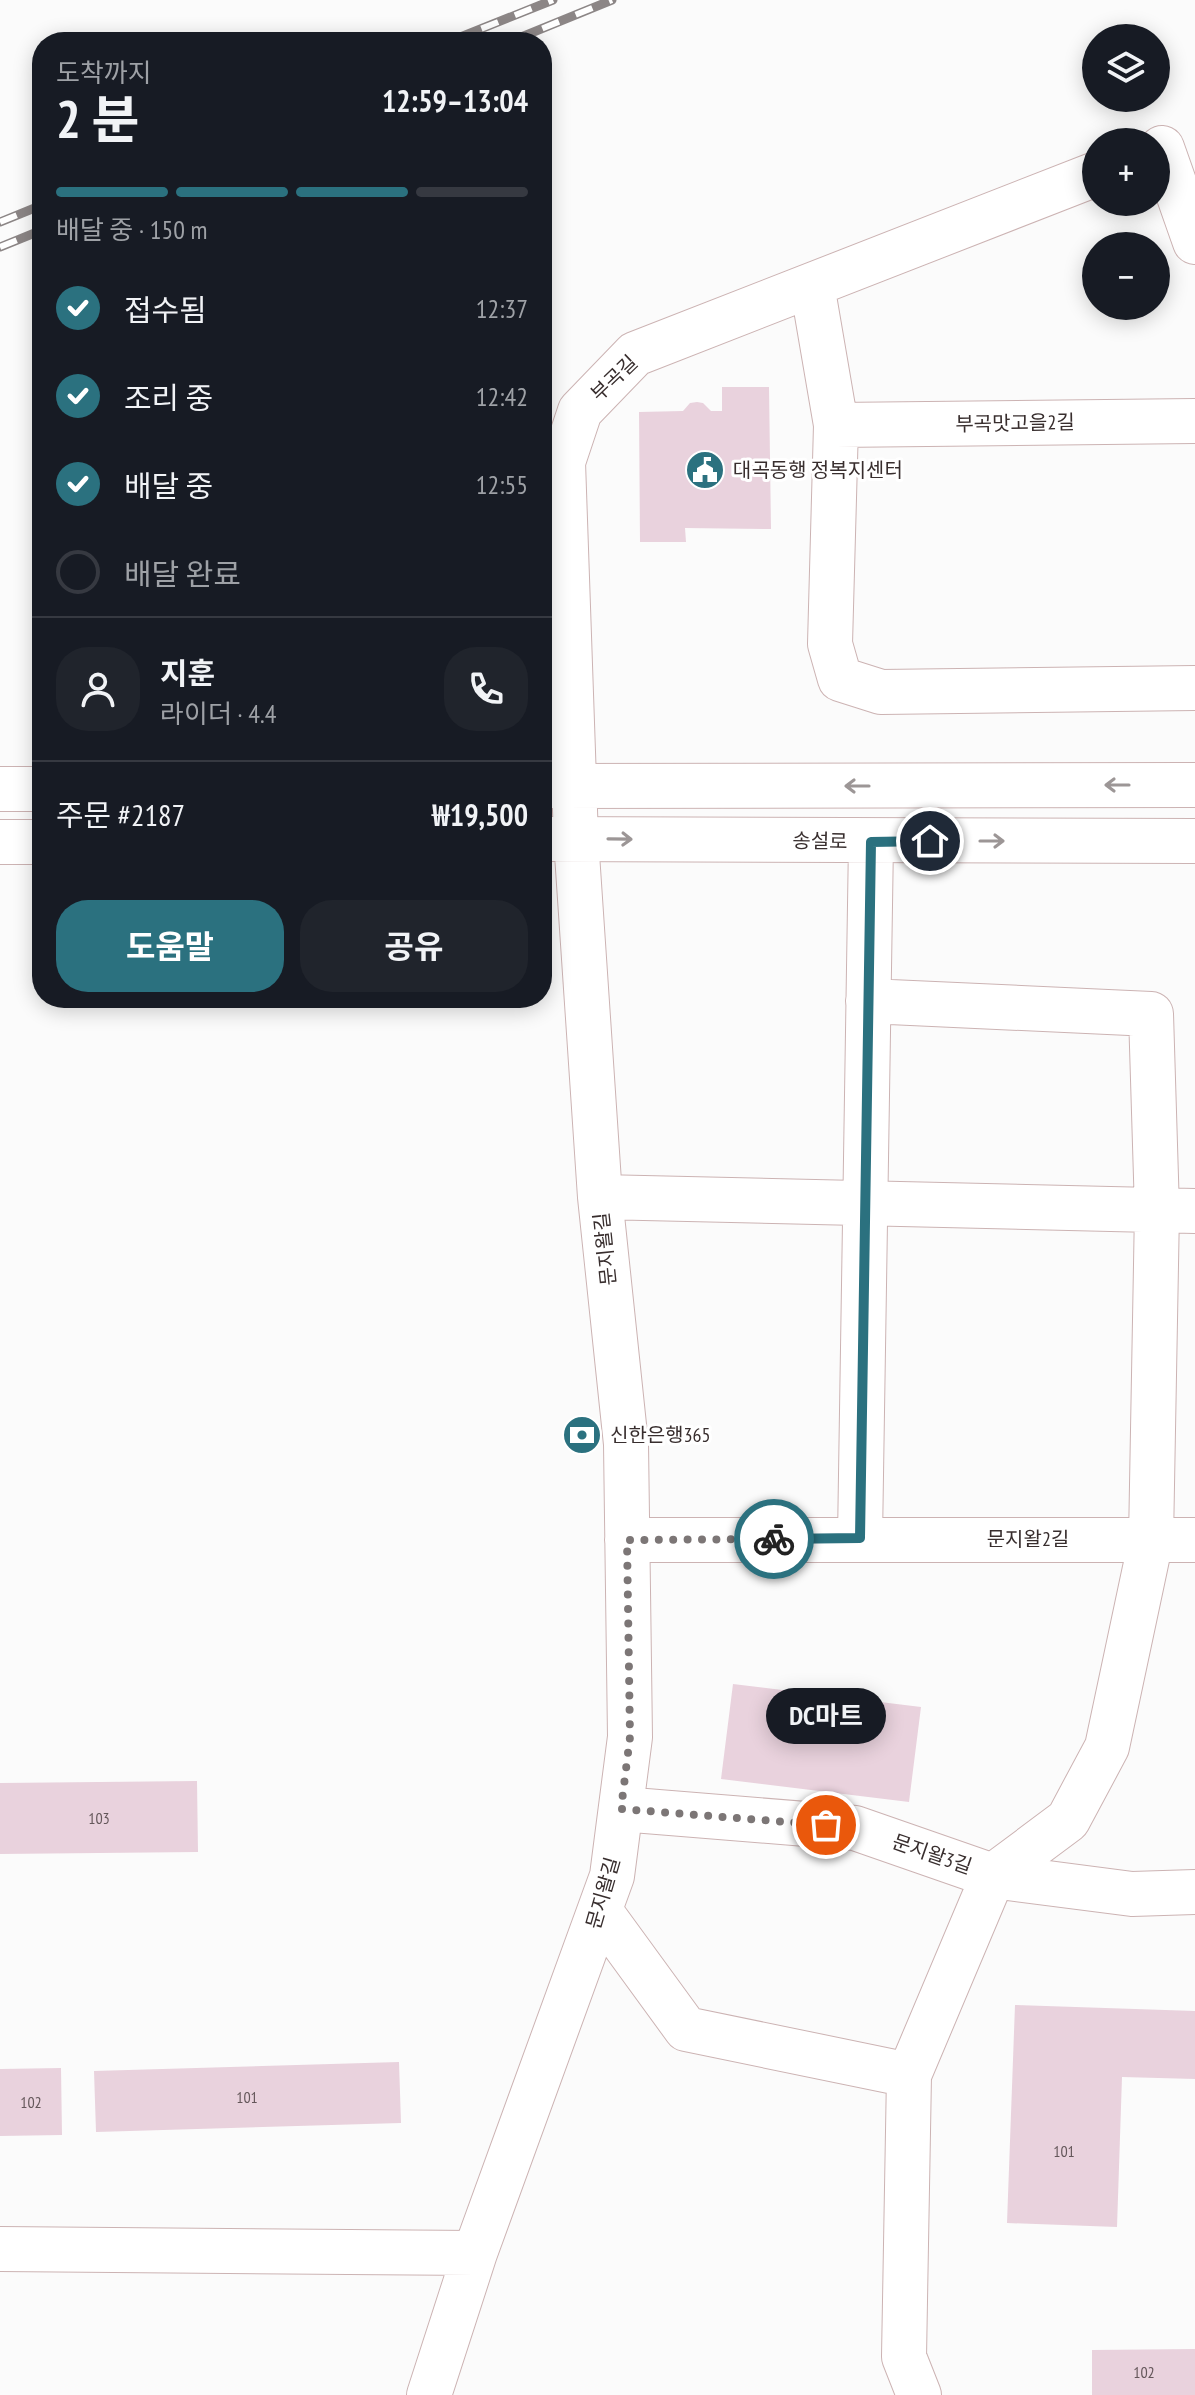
<!DOCTYPE html>
<html lang="ko">
<head>
<meta charset="utf-8">
<style>
  body { margin:0; font-family:"PT Sans Narrow","Noto Sans KR",sans-serif; background:#20242c; color:#f1f3f6; height:100vh; display:flex; flex-direction:column; font-size:30px; white-space:nowrap }
  * { box-sizing:border-box; margin:0 }
  p { font-size:26px; color:#9ea1a6 }
  .icon { flex:none; width:44px; height:44px; fill:none; stroke:currentColor; stroke-width:2; stroke-linecap:round; stroke-linejoin:round }
  .map { position:relative; flex:1; overflow:hidden }
  .drawer { position:absolute; left:32px; top:32px; width:520px; height:976px; display:flex; flex-direction:column; background:#171b24; border-radius:32px; box-shadow:0 4px 20px #0003 }
  .drawer>* { flex:none }
  .fabs { position:absolute; left:1082px; top:24px; display:grid; gap:16px }
  .fabs a { display:grid; place-items:center; width:88px; height:88px; border-radius:50%; background:#171b24; box-shadow:0 4px 20px #0003; font-size:40px }
  .pin { position:absolute; display:grid; place-items:center; width:68px; height:68px; color:#fff; margin:-34px; border:4px solid #fff; border-radius:50%; box-shadow:0 2px 8px #0007 }
  .courier { position:absolute; display:grid; place-items:center; width:80px; height:80px; margin:-40px; border:6px solid #2b717f; border-radius:50%; background:#fff; color:#222; box-shadow:0 2px 10px #0007 }
  .bubble { position:absolute; height:56px; border-radius:28px; background:#171b24; box-shadow:0 4px 20px #0003; font-size:26px; font-weight:700; line-height:56px; text-align:center }
  .headline em { font-style:normal; font-weight:700 }
  .headline div { display:flex; flex-direction:column-reverse }
  .headline { display:flex; align-items:center; justify-content:space-between; height:136px; padding:0 24px }
  h1 { font-size:52px; font-weight:700; line-height:60px }
  .bar { display:grid; grid-template-columns:repeat(4,1fr); gap:12px 8px; align-content:center; height:96px; padding:0 24px }
  .bar i { height:10px; border-radius:6px; background:#363941 }
  .bar .current { background:#2b717f }
  .bar p { grid-column:span 4 }
  .line { display:flex; align-items:center; gap:20px; padding:0 24px; border-top:2px solid #363941 }
  .line div { flex:1 }
  .round { display:grid; place-items:center; flex:none; width:84px; height:84px; border-radius:32px; background:#20242c }
  ol { padding:0 24px; list-style:none }
  li { display:flex; align-items:center; gap:24px; height:88px }
  li p { margin-inline-start:auto }
  li .icon { padding:8px; border-radius:50%; background:#2b717f; color:#fff; stroke-width:4 }
  li:last-child { color:#9ea1a6 }
  li i { width:44px; height:44px; border:4px solid #363941; border-radius:50% }
  .button { display:flex; gap:16px; margin-top:auto; padding:16px 24px }
  .button a { flex:1; height:92px; border-radius:32px; background:#2b717f; color:#fff; font-size:32px; font-weight:700; line-height:92px; text-align:center }
  .button a+a { background:#20242c; color:#f1f3f6 }
  .map>svg:first-child { display:block }
  .building { fill:#e9d2dd }
  .lines { fill:none; stroke-linecap:round; stroke-linejoin:round }
  .minor-casing { stroke:#ccb3b3; stroke-width:46 }
  .minor { stroke:#fff; stroke-width:44 }
  .rail-casing { stroke:#8c8686; stroke-width:9 }
  .rail { stroke:#fff; stroke-width:6; stroke-dasharray:18; stroke-linecap:butt }
  .oneway { stroke:#9c9696 }
  .done { stroke:#7c7676; stroke-width:8; stroke-dasharray:0 14.4 }
  .route { stroke:#2b717f; stroke-width:10 }
  .labels { text-anchor:middle; stroke-width:6; stroke-linejoin:round; paint-order:stroke }
  .number-label { font-size:16px; fill:#64575a }
  .street-label { font-size:20px; fill:#382e2e; stroke:#fff }
  .poi-label { font-size:20px; fill:#382e2e; stroke:#fff; text-anchor:start }
</style>
</head>
<body>
<div class="map">
<svg width="1195" height="2395" viewBox="0 0 1195 2395">
  <rect width="100%" height="100%" fill="#fbfbfb"/>
  <path class="building" d="M722,387H769L771,529L685,528L686,542H640L639,412L683,411L690,403L697,402L703,403L711,411H722Z
    M733,1684L921,1707L909,1802L721,1779Z
    M197,1781L198,1852L0,1854V1783Z
    M1015,2005L1195,2011V2079L1122,2077L1117,2227L1007,2223Z
    M399,2062L401,2123L96,2132L94,2071Z
    M61,2068L62,2135L0,2136V2069Z
    M1195,2349V2395H1092V2350Z"/>
  <g class="lines">
    <g class="minor-casing">
      <path id="minor" d="M1162,148L1195,242
        M812,285L836,425L830,644L840,679L881,692L1195,688
        M836,425L1195,421
        M542,786L1195,785
        M0,789H42
        M542,839L1195,841
        M0,842H42
        M868,1001L1151,1014L1157,1210L1151,1540L1107,1747L1068,1820L993,1876L909,2075L904,2357L919,2395
        M600,1197L1195,1211
        M860,1538L871,842
        M627,1540H1195
        M621,1809L855,1828L993,1876L1132,1894L1195,1892
        M600,1911L686,2029L909,2075
        M0,2249L475,2253
        M429,2395L475,2253L612,1876L630,1737L626,1444L600,1197L576,839L563,462L580,411L635,354L1096,174"/>
    </g>
    <use href="#minor" class="minor"/>
    <g class="rail-casing">
      <path id="rail" d="M448,42L553,0
        M509,42L612,0
        M0,222L42,205
        M0,247L42,230"/>
    </g>
    <use href="#rail" class="rail"/>
  </g>
  <defs><path id="oneway-shaft" d="M-6 0H5M1.5-3L5.5 0L1.5 3" fill="none" stroke-width="1.6" stroke-linecap="round" stroke-linejoin="round" transform="scale(2)"/></defs>
  <g class="oneway">
    <use href="#oneway-shaft" transform="translate(1117 785) rotate(180)"/>
    <use href="#oneway-shaft" transform="translate(857 786) rotate(180)"/>
    <use href="#oneway-shaft" transform="translate(620 839) rotate(1)"/>
    <use href="#oneway-shaft" transform="translate(992 841)"/>
  </g>
  <g class="lines">
    <path class="done" d="M774,1539L627,1540L630,1737L621,1809L826,1825"/>
    <path class="route" d="M774,1539L860,1538L871,842L930,841"/>
  </g>
  <defs>
    <g id="civic-disc" transform="scale(2)"><circle r="9.5" fill="#2b717f" stroke="#fff"/><path d="M-.6-6.5H3V-4.5H.6V-3L4-1V1h2V6H-6V1h2V-1L-.6-3ZM-1.2 2.5V6h2.4V2.5Z" fill="#fff"/></g>
    <g id="bank-disc" transform="scale(2)"><circle r="9.5" fill="#2b717f" stroke="#fff"/><path d="M-6-4H6V4H-6ZM0-2.3a2.3 2.3 0 1 0 0 4.6a2.3 2.3 0 1 0 0-4.6Z" fill="#fff"/></g>
  </defs>
  <g fill-rule="evenodd">
    <use href="#civic-disc" x="705" y="470"/>
    <use href="#bank-disc" x="582" y="1435"/>
  </g>
  <g class="labels">
    <g class="number-label">
      <text x="99" y="1824">103</text>
      <text x="247" y="2103">101</text>
      <text x="31" y="2108">102</text>
      <text x="1064" y="2157">101</text>
      <text x="1144" y="2378">102</text>
    </g>
    <g class="street-label">
      <text transform="translate(614 378) rotate(-44)" y="7">부곡길</text>
      <text transform="translate(1015 423) rotate(-1)" y="7">부곡맛고을2길</text>
      <text transform="translate(820 841) rotate(1)" y="7">송설로</text>
      <text transform="translate(605 1249) rotate(-96)" y="7">문지왈길</text>
      <text x="1028" y="1546">문지왈2길</text>
      <text transform="translate(932 1854) rotate(19)" y="7">문지왈3길</text>
      <text transform="translate(603 1893) rotate(-74)" y="7">문지왈길</text>
    </g>
    <g class="poi-label">
      <text x="733" y="477">대곡동행 정복지센터</text>
      <text x="610" y="1442">신한은행365</text>
    </g>
  </g>
</svg>
<div class="fabs">
<a><svg class="icon" aria-label="layers" viewBox="0 0 24 24"><path d="M12 4l9 5-9 5-9-5zM3 14l9 5 9-5"/></svg></a>
<a>+</a>
<a>−</a>
</div>
<div class="pin" style="left:826px;top:1825px;background:#ea580c"><svg class="icon" aria-label="bag" viewBox="0 0 24 24"><path d="M5 8h14l-1 12H6zM9 8a3 3 0 0 1 6 0"/></svg></div>
<div class="pin" style="left:930px;top:841px;background:#1f2937"><svg class="icon" aria-label="home" viewBox="0 0 24 24"><path d="M3 11l9-7 9 7M6 9v11h12V9"/></svg></div>
<div class="courier" style="left:774px;top:1539px"><svg class="icon" aria-label="bike" viewBox="0 0 24 24"><circle cx="6" cy="16" r="4"/><circle cx="18" cy="16" r="4"/><path d="M6 16l4-8h5l3 8M10 8l3 8H6M13 5h3"/></svg></div>
<div class="bubble" style="left:766px;top:1688px;width:120px">DC마트</div>
<section class="drawer">
<div class="headline"><div><h1>2 분</h1><p>도착까지</p></div><em>12:59–13:04</em></div>
<div class="bar"><i class="current"></i><i class="current"></i><i class="current"></i><i></i><p>배달 중 · 150 m</p></div>
<ol>
<li><svg class="icon" aria-label="check" viewBox="0 0 24 24"><path d="M5 12l5 5 9-10"/></svg>접수됨<p>12:37</p></li>
<li><svg class="icon" aria-label="check" viewBox="0 0 24 24"><path d="M5 12l5 5 9-10"/></svg>조리 중<p>12:42</p></li>
<li><svg class="icon" aria-label="check" viewBox="0 0 24 24"><path d="M5 12l5 5 9-10"/></svg>배달 중<p>12:55</p></li>
<li><i></i>배달 완료</li>
</ol>
<div class="line" style="height:144px"><a class="round"><svg class="icon" aria-label="person" viewBox="0 0 24 24"><circle cx="12" cy="8" r="4"/><path d="M4 21q1-7 8-7t8 7"/></svg></a><div><b>지훈</b><p>라이더 · 4.4</p></div><a class="round"><svg class="icon" aria-label="phone" viewBox="0 0 24 24"><path d="M5 4h4l2 5-3 2q2 4 5 5l2-3 5 2v4C11 20 4 13 5 4z"/></svg></a></div>
<div class="line" style="height:104px"><div>주문 #2187</div><b>₩19,500</b></div>
<div class="button"><a>도움말</a><a>공유</a></div>
</section>
</div>
</body>
</html>
